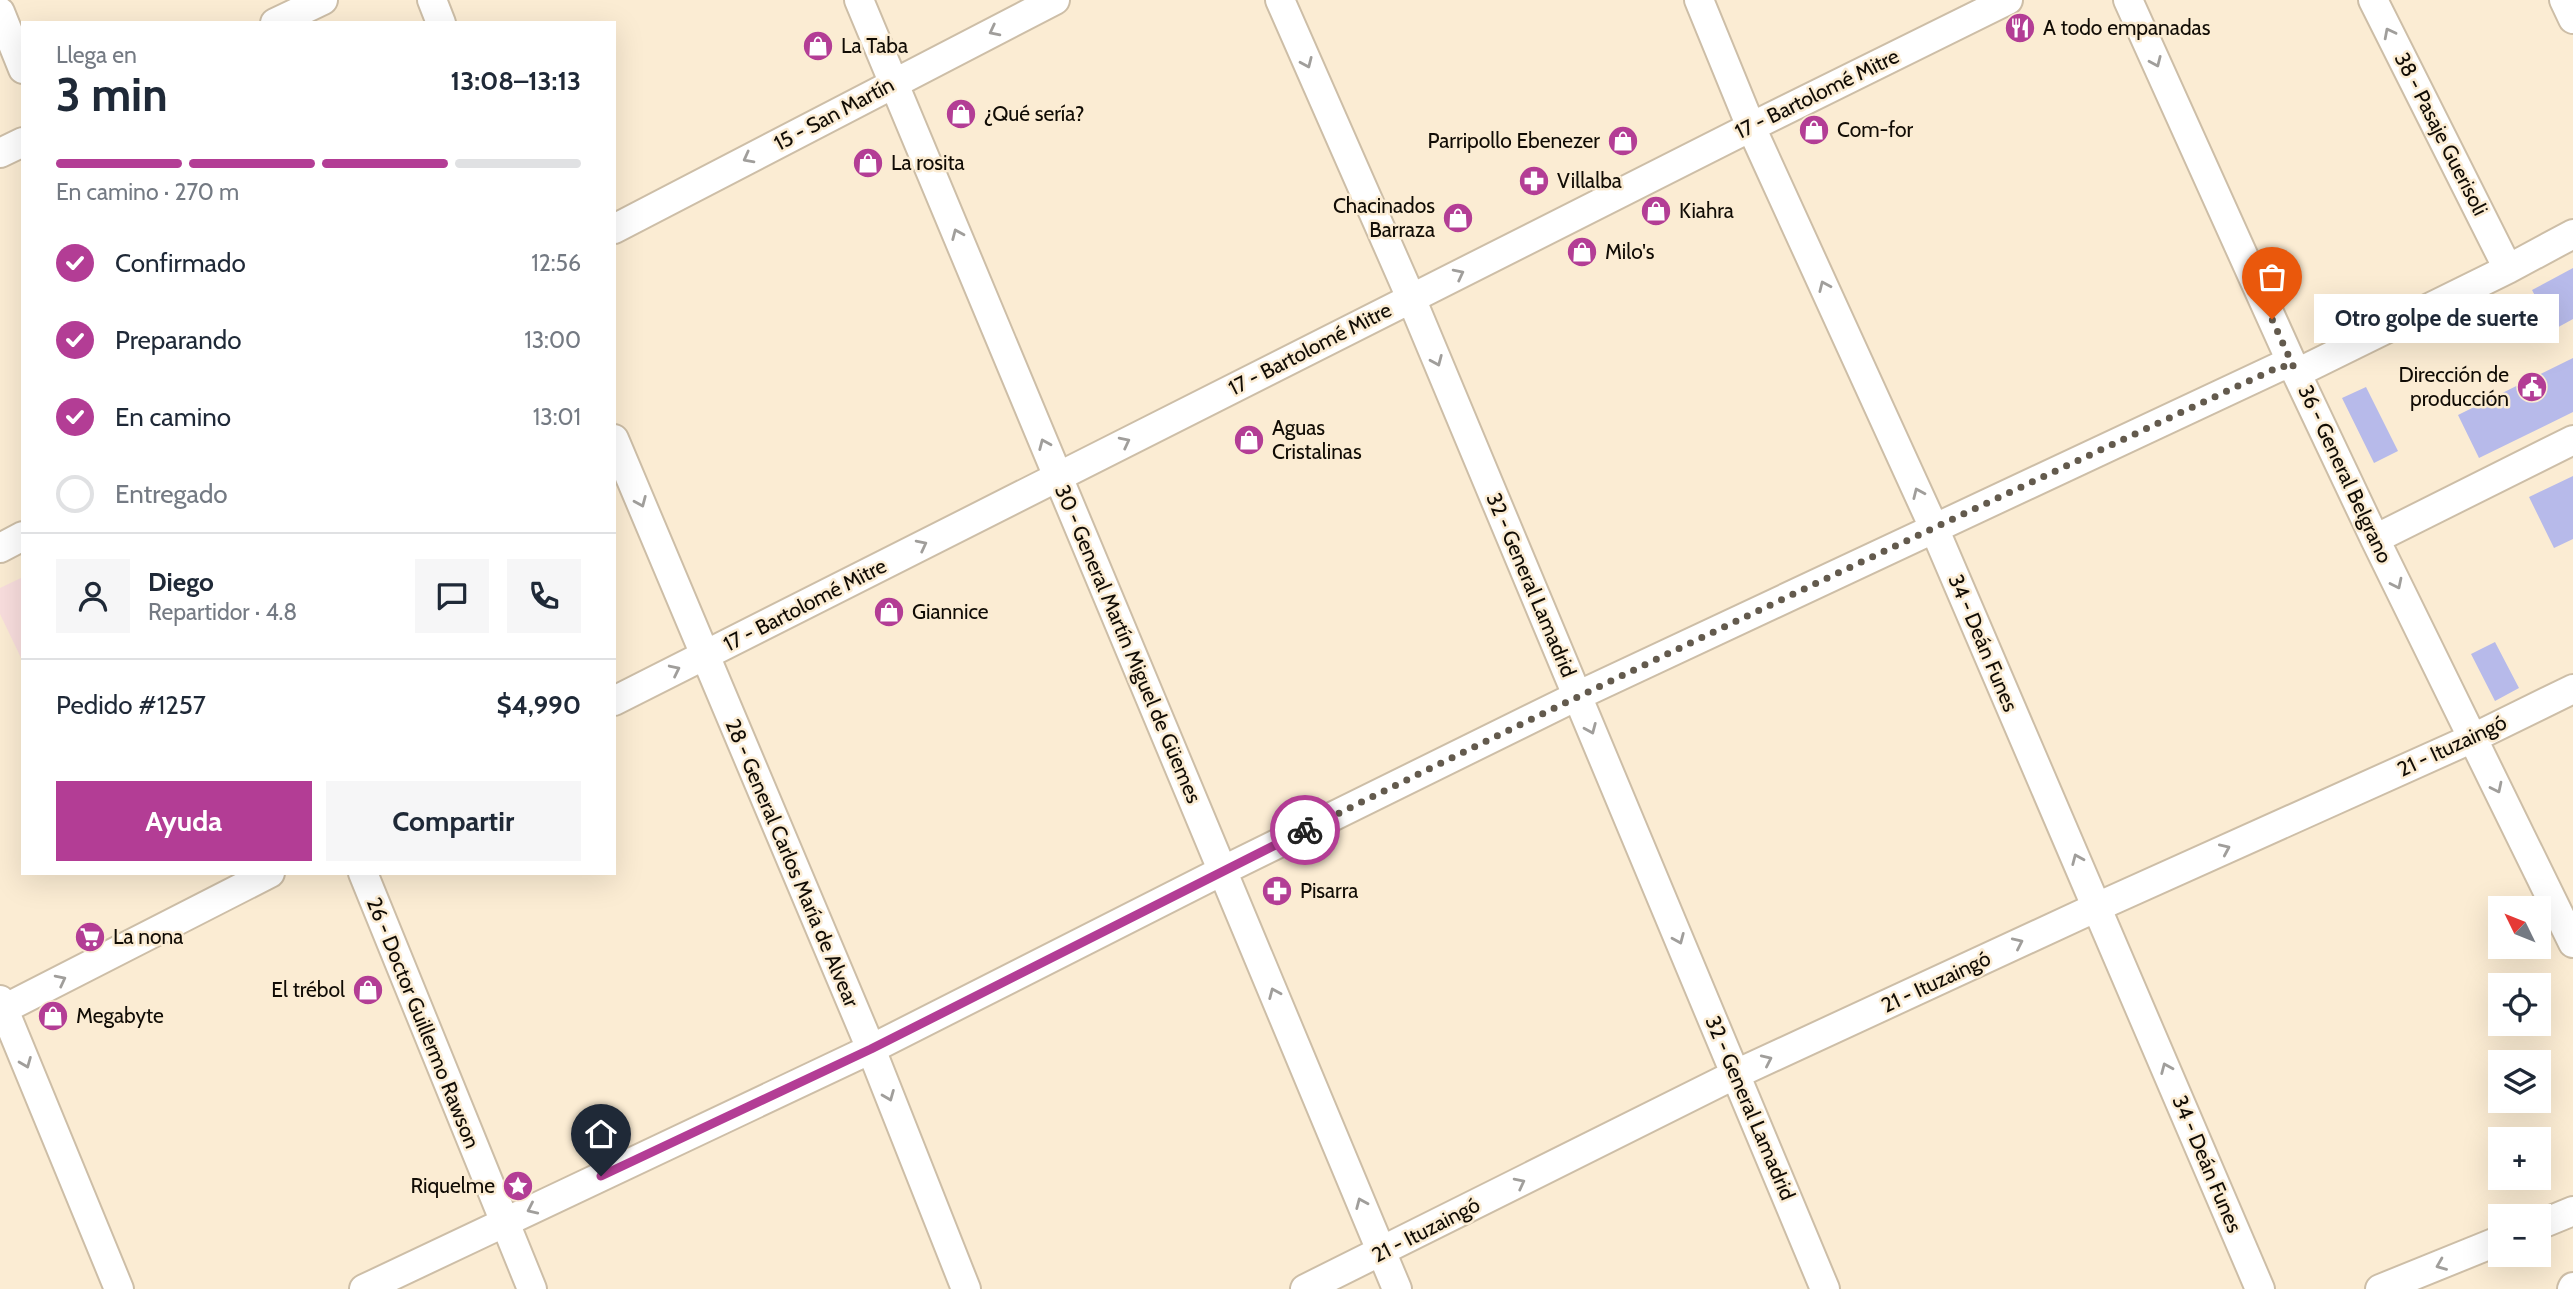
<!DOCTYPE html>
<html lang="es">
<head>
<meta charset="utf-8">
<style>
  body { margin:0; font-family:Cabin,sans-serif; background:#f6f6f7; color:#1f2937; height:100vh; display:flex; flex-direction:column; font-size:26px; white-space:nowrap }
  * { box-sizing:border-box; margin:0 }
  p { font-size:23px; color:#747a83 }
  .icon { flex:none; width:38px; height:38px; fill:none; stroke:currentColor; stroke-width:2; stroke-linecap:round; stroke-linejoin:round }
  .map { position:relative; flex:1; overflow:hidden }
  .sheet { position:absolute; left:21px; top:21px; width:595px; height:854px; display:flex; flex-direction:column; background:#fff; border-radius:0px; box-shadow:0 7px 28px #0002 }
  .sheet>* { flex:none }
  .needle { width:46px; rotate:313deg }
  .tools { position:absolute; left:2488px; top:896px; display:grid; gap:14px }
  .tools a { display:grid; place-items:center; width:63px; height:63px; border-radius:0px; background:#fff; box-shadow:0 7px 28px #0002; font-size:35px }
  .pin { position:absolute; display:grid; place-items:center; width:60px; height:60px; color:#fff; margin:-72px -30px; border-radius:50% 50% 50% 0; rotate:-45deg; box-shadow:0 0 7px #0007 }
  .pin .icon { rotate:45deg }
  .courier { position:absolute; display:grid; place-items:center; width:70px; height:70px; margin:-35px; border:5px solid #b33d95; border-radius:50%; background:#fff; color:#222; box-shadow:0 2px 9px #0007 }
  .bubble { position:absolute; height:49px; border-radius:0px; background:#fff; box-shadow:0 7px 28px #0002; font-size:23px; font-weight:700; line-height:49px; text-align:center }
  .head em { font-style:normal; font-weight:700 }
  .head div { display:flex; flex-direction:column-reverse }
  .head { display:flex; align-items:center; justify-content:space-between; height:119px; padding:0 35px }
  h1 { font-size:46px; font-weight:700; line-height:52px }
  .bar { display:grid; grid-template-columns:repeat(4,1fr); gap:10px 7px; align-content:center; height:84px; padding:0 35px }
  .bar i { height:9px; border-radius:5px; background:#e0e1e3 }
  .bar .active { background:#b33d95 }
  .bar p { grid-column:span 4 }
  .line { display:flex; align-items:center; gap:18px; padding:0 35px; border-top:2px solid #e0e1e3 }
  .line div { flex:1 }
  .round { display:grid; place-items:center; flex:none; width:74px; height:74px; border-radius:0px; background:#f6f6f7 }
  ol { padding:0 35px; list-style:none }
  li { display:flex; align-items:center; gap:21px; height:77px }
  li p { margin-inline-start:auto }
  li .icon { padding:7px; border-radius:50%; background:#b33d95; color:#fff; stroke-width:4 }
  li:last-child { color:#747a83 }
  li i { width:38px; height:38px; border:4px solid #e0e1e3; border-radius:50% }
  .button { display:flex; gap:14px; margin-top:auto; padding:14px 35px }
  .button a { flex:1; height:80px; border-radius:0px; background:#b33d95; color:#fff; font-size:28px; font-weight:700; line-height:80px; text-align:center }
  .button a+a { background:#f6f6f7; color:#1f2937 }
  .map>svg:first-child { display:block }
  .education { fill:#f8dddd }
  .building { fill:#b7baea }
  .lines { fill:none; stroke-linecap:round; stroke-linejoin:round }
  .minor-casing { stroke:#cdbea7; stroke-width:32 }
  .minor { stroke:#fff; stroke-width:28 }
  .oneway { stroke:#a09e9b }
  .done { stroke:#635a4d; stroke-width:7; stroke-dasharray:0 12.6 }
  .route { stroke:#b33d95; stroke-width:9 }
  .labels { text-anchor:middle; stroke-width:5; stroke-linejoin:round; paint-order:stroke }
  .poi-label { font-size:21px; fill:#110c05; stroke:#fbecd3; text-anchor:start }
  .street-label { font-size:21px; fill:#110c05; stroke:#fbecd3 }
</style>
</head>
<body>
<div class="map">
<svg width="2573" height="1289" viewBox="0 0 2573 1289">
  <rect width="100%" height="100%" fill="#fbecd3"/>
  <path class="education" d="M23,577V662L0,614V588Z"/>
  <path class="building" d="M2573,268V319L2553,330L2532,290Z
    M2573,358V412L2479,458L2458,415Z
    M2366,387L2398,451L2374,463L2342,398Z
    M2573,476V539L2554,548L2529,497Z
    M2495,642L2519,688L2495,701L2471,654Z"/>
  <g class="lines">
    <g class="minor-casing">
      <path id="minor" d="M432,0L441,23
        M859,0L1397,1289
        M1280,0L1411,298L1825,1289
        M1699,0L1751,127L1934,528L2260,1289
        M2128,0L2294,368L2375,539L2573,943
        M2373,0L2508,269
        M2564,0L2573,19
        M0,12L23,69
        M275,23L323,0
        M0,153L23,142
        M614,229L1055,0
        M614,439L871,1049L966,1289
        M2375,539L2573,440
        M0,548L23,536
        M614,701L1751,127L2008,0
        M363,873L532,1289
        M0,1000L119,1289
        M0,1011L270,873
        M2539,1225L2573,1211
        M364,1289L871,1049L1222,871L1577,696L2281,366L2305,369L2508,269L2573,234
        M1305,1289L1736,1074L2097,907L2473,738L2573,689
        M2380,1289L2501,1240
        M2572,1289L2573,1287"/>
    </g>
    <use href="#minor" class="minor"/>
  </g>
  <defs><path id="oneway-chevron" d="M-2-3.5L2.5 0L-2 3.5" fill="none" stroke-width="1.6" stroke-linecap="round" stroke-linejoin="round" transform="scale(1.75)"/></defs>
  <g class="oneway">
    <use href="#oneway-chevron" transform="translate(994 31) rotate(153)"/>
    <use href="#oneway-chevron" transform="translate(2389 33) rotate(-117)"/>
    <use href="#oneway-chevron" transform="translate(2156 62) rotate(66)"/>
    <use href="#oneway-chevron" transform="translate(1307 63) rotate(66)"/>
    <use href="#oneway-chevron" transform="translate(748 158) rotate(152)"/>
    <use href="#oneway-chevron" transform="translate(957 234) rotate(-113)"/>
    <use href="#oneway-chevron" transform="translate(1459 274) rotate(-27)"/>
    <use href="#oneway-chevron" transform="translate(1824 286) rotate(-114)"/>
    <use href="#oneway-chevron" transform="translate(1437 361) rotate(67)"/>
    <use href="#oneway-chevron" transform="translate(1125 442) rotate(-27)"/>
    <use href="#oneway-chevron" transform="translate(1044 444) rotate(-113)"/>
    <use href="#oneway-chevron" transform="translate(1918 493) rotate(-114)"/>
    <use href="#oneway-chevron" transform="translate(641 502) rotate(67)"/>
    <use href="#oneway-chevron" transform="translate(922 545) rotate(-27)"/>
    <use href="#oneway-chevron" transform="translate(2397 584) rotate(64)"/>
    <use href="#oneway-chevron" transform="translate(675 670) rotate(-26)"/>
    <use href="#oneway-chevron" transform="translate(1591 729) rotate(67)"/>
    <use href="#oneway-chevron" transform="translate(2497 788) rotate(64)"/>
    <use href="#oneway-chevron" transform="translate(2225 849) rotate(-24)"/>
    <use href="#oneway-chevron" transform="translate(2077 859) rotate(-113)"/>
    <use href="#oneway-chevron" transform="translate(1679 939) rotate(67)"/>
    <use href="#oneway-chevron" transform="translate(2018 943) rotate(-25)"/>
    <use href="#oneway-chevron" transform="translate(61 980) rotate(-27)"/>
    <use href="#oneway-chevron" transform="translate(1274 993) rotate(-113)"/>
    <use href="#oneway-chevron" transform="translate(1767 1060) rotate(-25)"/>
    <use href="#oneway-chevron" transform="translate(26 1063) rotate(68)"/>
    <use href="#oneway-chevron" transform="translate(2166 1068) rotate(-113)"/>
    <use href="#oneway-chevron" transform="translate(889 1096) rotate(68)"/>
    <use href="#oneway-chevron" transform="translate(1520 1183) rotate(-27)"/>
    <use href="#oneway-chevron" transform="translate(1361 1203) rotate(-113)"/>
    <use href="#oneway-chevron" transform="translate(532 1209) rotate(155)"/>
    <use href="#oneway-chevron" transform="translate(2441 1265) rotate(158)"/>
  </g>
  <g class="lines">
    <path class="done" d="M1305,830C1628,670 1954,518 2281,366L2294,368L2272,319"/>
    <path class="route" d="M601,1176L871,1049L1305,830"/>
  </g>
  <defs>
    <g id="restaurant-disc" transform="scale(1.575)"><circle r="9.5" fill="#b33d95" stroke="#fbecd3"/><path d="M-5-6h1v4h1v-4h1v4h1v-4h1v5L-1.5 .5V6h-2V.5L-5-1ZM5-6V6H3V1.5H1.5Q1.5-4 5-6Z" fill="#fff"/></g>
    <g id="shop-disc" transform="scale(1.575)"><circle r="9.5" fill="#b33d95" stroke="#fbecd3"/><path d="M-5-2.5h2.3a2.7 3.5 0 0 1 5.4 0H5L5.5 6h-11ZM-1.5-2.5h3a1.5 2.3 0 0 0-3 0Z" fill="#fff"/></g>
    <g id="pharmacy-disc" transform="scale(1.575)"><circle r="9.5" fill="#b33d95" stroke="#fbecd3"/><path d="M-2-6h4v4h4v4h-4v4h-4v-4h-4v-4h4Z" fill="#fff"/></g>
    <g id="civic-disc" transform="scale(1.575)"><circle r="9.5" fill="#b33d95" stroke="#fbecd3"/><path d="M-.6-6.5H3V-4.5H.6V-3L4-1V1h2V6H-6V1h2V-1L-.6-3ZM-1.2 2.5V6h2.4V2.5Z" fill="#fff"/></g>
    <g id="supermarket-disc" transform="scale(1.575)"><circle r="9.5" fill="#b33d95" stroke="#fbecd3"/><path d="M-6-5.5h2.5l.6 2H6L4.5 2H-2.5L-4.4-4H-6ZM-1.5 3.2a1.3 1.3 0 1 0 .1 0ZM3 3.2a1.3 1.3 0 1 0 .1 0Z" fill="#fff"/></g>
    <g id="sight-disc" transform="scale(1.575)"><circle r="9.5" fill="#b33d95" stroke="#fbecd3"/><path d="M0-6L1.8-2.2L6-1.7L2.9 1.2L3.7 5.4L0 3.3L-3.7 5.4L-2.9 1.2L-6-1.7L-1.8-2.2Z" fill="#fff"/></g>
  </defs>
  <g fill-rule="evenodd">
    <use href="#restaurant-disc" x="2020" y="28"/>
    <use href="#shop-disc" x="818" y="46"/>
    <use href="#shop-disc" x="961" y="114"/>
    <use href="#shop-disc" x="1814" y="130"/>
    <use href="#shop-disc" x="1623" y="141"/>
    <use href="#shop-disc" x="868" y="163"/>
    <use href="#pharmacy-disc" x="1534" y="181"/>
    <use href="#shop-disc" x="1656" y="211"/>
    <use href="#shop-disc" x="1458" y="218"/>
    <use href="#shop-disc" x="1582" y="252"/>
    <use href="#civic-disc" x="2532" y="387"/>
    <use href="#shop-disc" x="1249" y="440"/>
    <use href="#shop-disc" x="889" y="612"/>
    <use href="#pharmacy-disc" x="1277" y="891"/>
    <use href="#supermarket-disc" x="90" y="937"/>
    <use href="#shop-disc" x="368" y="990"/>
    <use href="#shop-disc" x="53" y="1016"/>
    <use href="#sight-disc" x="518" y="1186"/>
  </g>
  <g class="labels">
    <g class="poi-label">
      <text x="2043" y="35">A todo empanadas</text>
      <text x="841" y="53">La Taba</text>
      <text x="984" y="121">¿Qué sería?</text>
      <text x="1837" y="137">Com-for</text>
      <text x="1600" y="148" text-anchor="end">Parripollo Ebenezer</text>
      <text x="891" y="170">La rosita</text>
      <text x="1557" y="188">Villalba</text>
      <text x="1435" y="213" text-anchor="end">Chacinados<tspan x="1435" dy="24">Barraza</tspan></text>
      <text x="1679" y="218">Kiahra</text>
      <text x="1605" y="259">Milo's</text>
      <text x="2509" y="382" text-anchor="end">Dirección de<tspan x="2509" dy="24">producción</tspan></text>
      <text x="1272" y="435">Aguas<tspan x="1272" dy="24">Cristalinas</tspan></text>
      <text x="912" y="619">Giannice</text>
      <text x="1300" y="898">Pisarra</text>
      <text x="113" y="944">La nona</text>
      <text x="345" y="997" text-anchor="end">El trébol</text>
      <text x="76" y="1023">Megabyte</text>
      <text x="495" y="1193" text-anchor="end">Riquelme</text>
    </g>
    <g class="street-label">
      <text transform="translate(1817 94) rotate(-26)" y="7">17 - Bartolomé Mitre</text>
      <text transform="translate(834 114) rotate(-28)" y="7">15 - San Martín</text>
      <text transform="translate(2441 134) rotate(63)" y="7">38 - Pasaje Guerisoli</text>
      <text transform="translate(1310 349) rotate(-27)" y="7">17 - Bartolomé Mitre</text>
      <text transform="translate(2345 474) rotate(65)" y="7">36 - General Belgrano</text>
      <text transform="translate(1531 585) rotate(67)" y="7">32 - General Lamadrid</text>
      <text transform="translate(805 605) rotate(-27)" y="7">17 - Bartolomé Mitre</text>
      <text transform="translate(1983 643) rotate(67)" y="7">34 - Deán Funes</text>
      <text transform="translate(1128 644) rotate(67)" y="7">30 - General Martín Miguel de Güemes</text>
      <text transform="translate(2452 746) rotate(-25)" y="7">21 - Ituzaingó</text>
      <text transform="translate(792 863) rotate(67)" y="7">28 - General Carlos María de Alvear</text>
      <text transform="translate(1936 982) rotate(-25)" y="7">21 - Ituzaingó</text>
      <text transform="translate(423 1023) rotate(68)" y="7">26 - Doctor Guillermo Rawson</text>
      <text transform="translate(1750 1108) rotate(67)" y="7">32 - General Lamadrid</text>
      <text transform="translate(2207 1164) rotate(67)" y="7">34 - Deán Funes</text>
      <text transform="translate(1426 1230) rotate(-27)" y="7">21 - Ituzaingó</text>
    </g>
  </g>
</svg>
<div class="tools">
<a><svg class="needle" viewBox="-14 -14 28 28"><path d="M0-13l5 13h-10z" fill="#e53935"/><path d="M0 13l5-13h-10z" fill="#747a83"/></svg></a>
<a><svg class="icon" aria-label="locate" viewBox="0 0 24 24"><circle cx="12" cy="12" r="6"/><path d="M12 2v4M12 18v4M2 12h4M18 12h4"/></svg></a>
<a><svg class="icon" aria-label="layers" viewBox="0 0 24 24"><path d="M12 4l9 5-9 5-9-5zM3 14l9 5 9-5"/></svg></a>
<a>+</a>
<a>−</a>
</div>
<div class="pin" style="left:2272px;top:319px;background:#ea580c"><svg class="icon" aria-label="bag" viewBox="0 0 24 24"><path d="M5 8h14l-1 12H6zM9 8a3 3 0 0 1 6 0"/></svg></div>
<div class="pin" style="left:601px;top:1176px;background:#1f2937"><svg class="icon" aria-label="home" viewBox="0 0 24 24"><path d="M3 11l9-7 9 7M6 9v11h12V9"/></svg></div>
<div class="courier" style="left:1305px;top:830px"><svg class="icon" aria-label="bike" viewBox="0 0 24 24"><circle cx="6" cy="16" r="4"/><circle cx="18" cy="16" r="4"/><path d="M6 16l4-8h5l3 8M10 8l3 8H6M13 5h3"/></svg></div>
<div class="bubble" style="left:2314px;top:294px;width:245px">Otro golpe de suerte</div>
<section class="sheet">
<div class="head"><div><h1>3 min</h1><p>Llega en</p></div><em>13:08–13:13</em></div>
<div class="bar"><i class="active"></i><i class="active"></i><i class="active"></i><i></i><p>En camino · 270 m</p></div>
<ol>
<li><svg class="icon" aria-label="check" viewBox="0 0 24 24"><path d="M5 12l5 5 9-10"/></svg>Confirmado<p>12:56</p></li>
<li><svg class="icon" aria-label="check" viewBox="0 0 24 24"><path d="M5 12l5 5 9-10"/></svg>Preparando<p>13:00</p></li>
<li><svg class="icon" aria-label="check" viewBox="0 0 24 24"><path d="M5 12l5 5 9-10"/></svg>En camino<p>13:01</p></li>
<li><i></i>Entregado</li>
</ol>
<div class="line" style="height:126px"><a class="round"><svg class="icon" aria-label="person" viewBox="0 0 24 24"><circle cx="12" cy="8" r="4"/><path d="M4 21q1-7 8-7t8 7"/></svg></a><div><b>Diego</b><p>Repartidor · 4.8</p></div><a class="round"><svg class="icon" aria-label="chat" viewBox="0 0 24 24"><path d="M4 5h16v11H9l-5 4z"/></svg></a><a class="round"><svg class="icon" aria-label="phone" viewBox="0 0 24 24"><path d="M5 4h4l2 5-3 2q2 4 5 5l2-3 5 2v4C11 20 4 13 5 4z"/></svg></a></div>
<div class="line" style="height:91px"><div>Pedido #1257</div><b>$4,990</b></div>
<div class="button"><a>Ayuda</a><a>Compartir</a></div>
</section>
</div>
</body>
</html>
